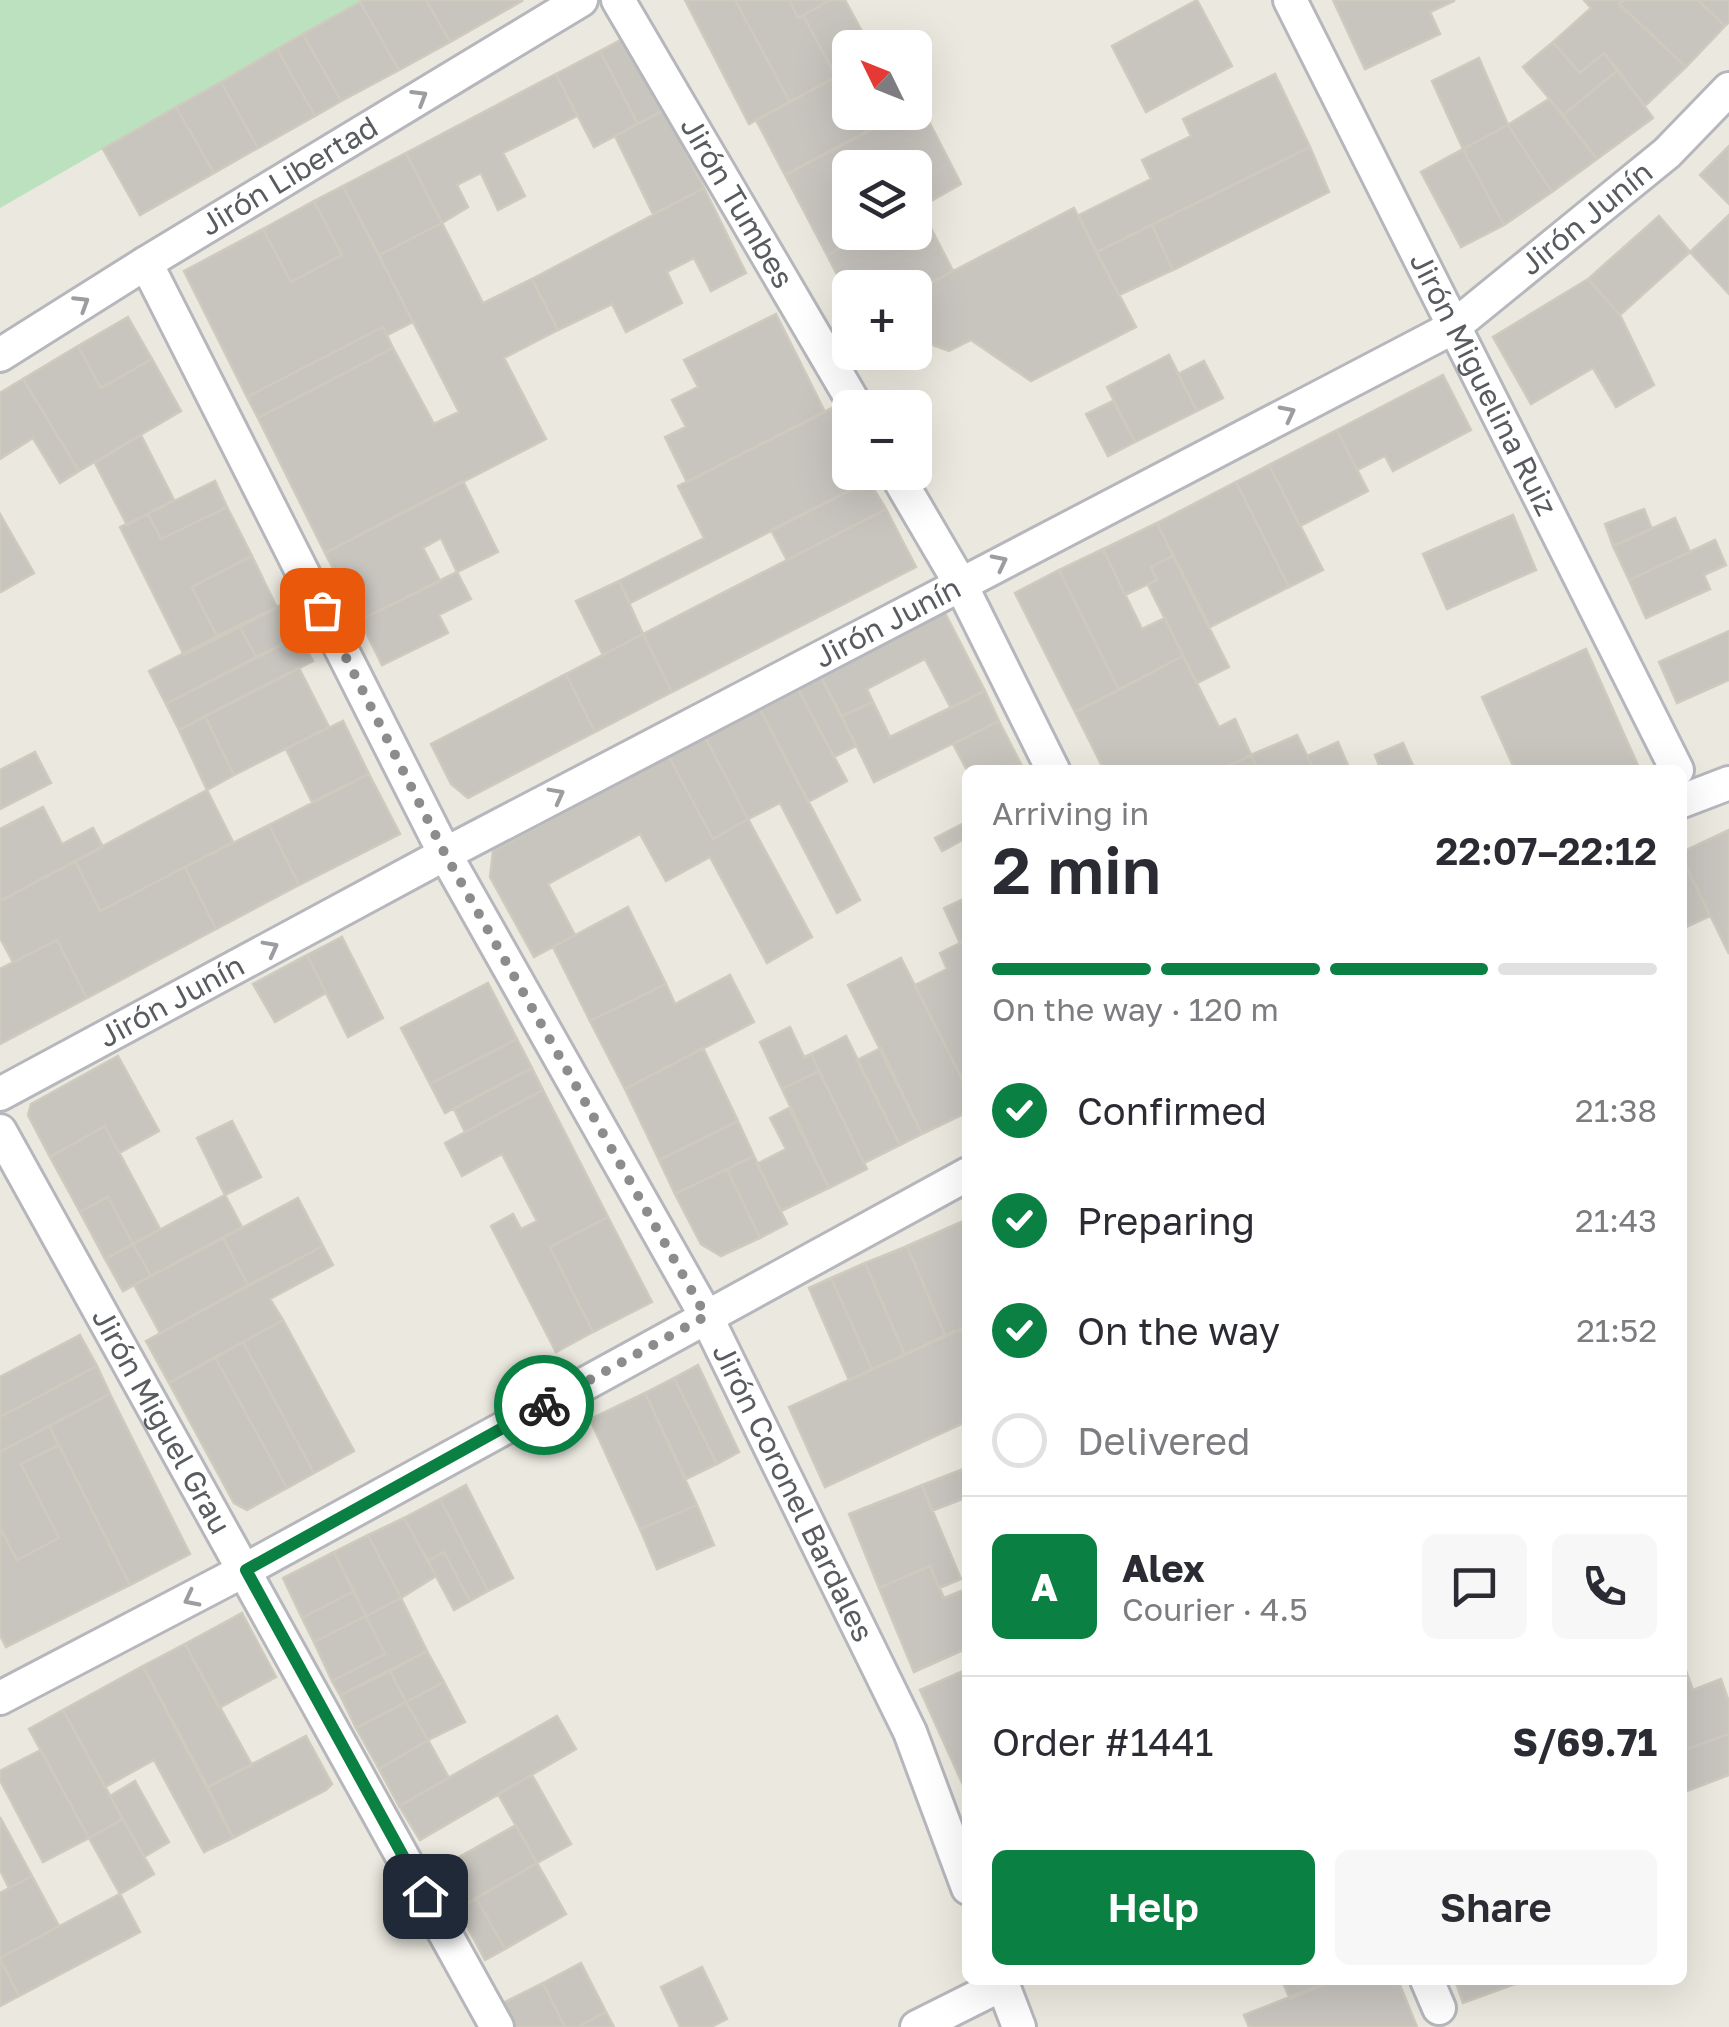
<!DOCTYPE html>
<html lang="en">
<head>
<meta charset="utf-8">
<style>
  body { margin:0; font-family:"Golos Text",sans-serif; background:#f7f7f7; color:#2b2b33; height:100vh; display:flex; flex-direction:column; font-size:38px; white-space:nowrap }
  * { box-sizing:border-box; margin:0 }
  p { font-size:32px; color:#7c7c81 }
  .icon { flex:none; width:55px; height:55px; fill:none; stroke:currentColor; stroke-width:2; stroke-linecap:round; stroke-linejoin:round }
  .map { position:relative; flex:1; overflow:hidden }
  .details { position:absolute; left:962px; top:765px; width:725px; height:1220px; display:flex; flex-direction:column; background:#fff; border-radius:15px; box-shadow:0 10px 40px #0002 }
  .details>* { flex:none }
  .needle { width:65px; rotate:313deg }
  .tools { position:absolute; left:832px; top:30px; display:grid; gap:20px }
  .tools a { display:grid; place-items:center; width:100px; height:100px; border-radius:15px; background:#fff; box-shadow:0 10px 40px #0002; font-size:50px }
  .pin { position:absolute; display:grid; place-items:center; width:85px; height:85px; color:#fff; margin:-42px; border-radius:20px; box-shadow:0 5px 15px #0006 }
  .courier { position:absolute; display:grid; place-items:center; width:100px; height:100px; margin:-50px; border:8px solid #0b8043; border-radius:50%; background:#fff; color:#222; box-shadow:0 2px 12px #0007 }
  .overview em { font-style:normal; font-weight:600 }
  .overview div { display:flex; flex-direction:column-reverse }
  .overview { display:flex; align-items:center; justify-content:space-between; height:170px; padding:0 30px }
  h1 { font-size:65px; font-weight:600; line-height:75px }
  .bar { display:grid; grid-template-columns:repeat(4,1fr); gap:15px 10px; align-content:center; height:120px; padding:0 30px }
  .bar i { height:12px; border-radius:8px; background:#e1e1e2 }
  .bar .active { background:#0b8043 }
  .bar p { grid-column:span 4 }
  .line { display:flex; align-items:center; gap:25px; padding:0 30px; border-top:2px solid #e1e1e2 }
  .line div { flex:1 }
  .round { display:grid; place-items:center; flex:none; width:105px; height:105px; border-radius:15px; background:#f7f7f7 }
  ol { padding:0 30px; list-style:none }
  li { display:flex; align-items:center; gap:30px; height:110px }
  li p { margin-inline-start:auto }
  li .icon { padding:10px; border-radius:50%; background:#0b8043; color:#fff; stroke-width:4 }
  li:last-child { color:#7c7c81 }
  li i { width:55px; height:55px; border:5px solid #e1e1e2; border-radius:50% }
  .primary-button { display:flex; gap:20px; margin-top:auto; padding:20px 30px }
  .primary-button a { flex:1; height:115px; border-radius:15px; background:#0b8043; color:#fff; font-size:40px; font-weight:600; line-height:115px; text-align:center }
  .primary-button a+a { background:#f7f7f7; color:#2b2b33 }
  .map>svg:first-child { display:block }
  .green { fill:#bce1bf }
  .building { fill:#c8c5bf; stroke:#cfcabe; stroke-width:2.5 }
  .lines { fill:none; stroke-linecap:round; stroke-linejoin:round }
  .street-casing { stroke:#b5b7bc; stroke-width:38 }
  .street { stroke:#fff; stroke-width:32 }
  .oneway { stroke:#9b9da0 }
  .done { stroke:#8b8d8c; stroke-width:10; stroke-dasharray:0 18 }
  .route { stroke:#0b8043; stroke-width:12 }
  .labels { text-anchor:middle; stroke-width:8; stroke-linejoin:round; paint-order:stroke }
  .street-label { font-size:30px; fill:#585b60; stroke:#fff }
</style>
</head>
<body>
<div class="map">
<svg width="1729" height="2027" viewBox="0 0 1729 2027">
  <rect width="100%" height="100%" fill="#ebe9df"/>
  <path class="green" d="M0,0H363L0,208Z"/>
  <path class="building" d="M363,0H426L450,42L399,70L360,2Z
    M426,0H521L522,1L450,42Z
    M685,0H735L790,102L749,124Z
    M735,0H789L798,18L803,15L836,77L790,102Z
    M789,0H831L798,18Z
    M831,0H845L871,48H850V102L803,15Z
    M1197,0L1232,66L1146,112L1112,46Z
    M1333,0H1454V1L1430,12L1440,34L1365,69Z
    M1584,0H1624L1619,4L1686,67L1645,106L1604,53L1580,73L1553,42L1591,8Z
    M1624,0H1698L1725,26L1686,67L1619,4Z
    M1698,0H1729V22L1725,26Z
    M360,2L399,70L341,101L303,34Z
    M303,34L341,101L315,116L277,49Z
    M628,36L664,110L638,124L600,51Z
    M1553,42L1580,73L1604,53L1618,70L1563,115L1523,67Z
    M277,49L315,116L258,148L221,82Z
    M600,51L638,124L594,147L556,74Z
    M1479,58L1508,125L1463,149L1432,81Z
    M1618,70L1653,118L1597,159L1563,115Z
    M556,74L577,116L503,153L525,196L498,210L481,173L457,185L468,207L442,223L406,153Z
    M1275,74L1310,147L1096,252L1079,215L1151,179L1142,160L1191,136L1183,119Z
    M836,77L850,102V112H856L867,132L785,175L756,120Z
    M221,82L258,148L214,173L176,107Z
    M1549,99L1597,159L1552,192L1508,125Z
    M920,104L961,184L915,210V168H850V232H871L827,255L785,175L903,112H915V107Z
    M176,107L214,173L140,215L103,149Z
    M664,110L704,188L653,214L615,136Z
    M856,112H903L867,132Z
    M1508,125L1552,192L1504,225L1463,149Z
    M1729,146V204L1700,175Z
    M1310,147L1329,192L1173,270L1152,225Z
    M1463,149L1504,225L1461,247L1421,172Z
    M406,153L442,223L379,255L343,186Z
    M343,186L413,322L387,335L383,327L247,397L184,271L263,229L291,282L342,255L314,201Z
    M704,188L746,273L711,291L694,258L667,272L682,303L626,332L612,304L558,330L532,279Z
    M314,201L342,255L291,282L263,229Z
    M920,207L953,271L915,291V288H850V300L827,255L871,232H915V210Z
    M1074,208L1136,327L1031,381L971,340L949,351L924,342L915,325V291Z
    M1729,215V294L1690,252Z
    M1659,216L1690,252L1620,315L1588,279Z
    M442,223L483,303L532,279L558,330L504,358L546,439L325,553L258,418L393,348L434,424L459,412L379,255Z
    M1152,225L1173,270L1119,295L1096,252Z
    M1588,279L1620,315L1654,385L1616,407L1593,368L1531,404L1493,337Z
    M776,314L825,412L687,482L665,437L686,427L672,400L698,387L684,360Z
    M128,317L152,359L101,388L78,346Z
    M383,327L393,348L258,418L247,397Z
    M78,346L101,388L152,359L181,411L79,471L23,379Z
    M1169,355L1197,411L1135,442L1107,387Z
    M1204,361L1223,398L1197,411L1178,374Z
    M1443,375L1471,430L1393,471L1385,456L1357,470L1337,430Z
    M23,379L79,471L60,483L33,438L0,459V393Z
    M1113,401L1135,442L1108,456L1086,414Z
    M832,408L850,444V472H865L869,481L630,603L619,581L704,538L678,486Z
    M1337,430L1368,491L1300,526L1269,465Z
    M141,435L174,500L127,525L95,463Z
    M1269,465L1323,570L1289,587L1236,482Z
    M215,481L227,507L161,539L148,514Z
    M463,481L498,552L457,572L441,538L423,548L440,581L360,620L325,553Z
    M869,481L886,509L787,560L771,530Z
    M1236,482L1289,587L1210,627L1157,523Z
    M227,507L252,556L192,587L218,638L184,655L120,527L148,514L161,539Z
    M886,509L916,567L672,692L643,634Z
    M1644,509L1652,529L1613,546L1605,524Z
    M0,514L34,573L1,592L0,591Z
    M1513,515L1536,570L1447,609L1423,554Z
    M1675,518L1690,552L1629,580L1613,546Z
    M1157,523L1173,556L1151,567L1157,580L1125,595L1103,549Z
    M1715,540L1726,565L1704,575L1710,589L1646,618L1629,580Z
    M1103,549L1142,629L1165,618L1183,656L1119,690L1059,570Z
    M252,556L277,608L218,638L192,587Z
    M1173,556L1229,667L1197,683L1148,585L1157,580L1151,567Z
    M1059,570L1119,690L1075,712L1015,593Z
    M457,572L471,599L439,615L448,633L382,665L360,620Z
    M619,581L643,634L603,655L576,601Z
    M283,604L299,636L256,657L239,625Z
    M943,609L985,691L951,708L925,659L867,689L873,702L842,716L820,675Z
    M239,625L256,657L166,704L149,671Z
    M1729,631V680L1677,703L1659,662Z
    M643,634L672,692L595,732L566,674Z
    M299,636L313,661L179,730L166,704Z
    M1586,649L1640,770H1515L1482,697Z
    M1183,656L1219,727L1235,719L1251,755L1220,770H1104L1075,712Z
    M299,668L329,727L234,775L205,716Z
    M566,674L595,732L468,798L451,784L431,744Z
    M820,675L856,746L834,757L797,687Z
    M797,687L847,781L808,802L759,707Z
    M985,691L999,721L874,782L842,716L873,702L890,737Z
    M759,707L860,900L837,913L780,803L748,819L705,737Z
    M205,716L234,775L207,790L179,730Z
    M343,721L369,774L312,802L286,749Z
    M999,721L1024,770L968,772L953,744Z
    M1297,735L1314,770H1258L1251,755Z
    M705,737L748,819L713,839L668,755Z
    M1338,742L1350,770H1314L1307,756Z
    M1403,743L1415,770H1381L1375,755Z
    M35,752L51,783L0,809V770Z
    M668,755L713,839L748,819L812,937L767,963L710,857L666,881L640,834L548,884L575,935L534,957L490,877L493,851Z
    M1251,755L1258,770H1220Z
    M369,774L400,834L299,885L269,825Z
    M207,790L233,842L100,911L75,861Z
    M43,807L62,844L93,828L103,847L0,901V829Z
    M968,821V837L942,851L935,838Z
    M269,825L299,885L216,929L185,867Z
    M1729,830V954L1682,858V852Z
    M1682,858L1710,916L1682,929Z
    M75,861L100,911L185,867L216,929L87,998L57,940L13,962L0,938V901Z
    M968,897V939L960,943L944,908Z
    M628,907L666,984L590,1021L553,947Z
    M342,937L383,1018L348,1037L307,955Z
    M968,939V1091L915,985L947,969L940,953Z
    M57,940L87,998L0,1044V969Z
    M307,955L326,993L275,1022L253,984Z
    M901,958L968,1091V1112L922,1134L848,985Z
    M730,975L754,1022L625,1089L590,1021L666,984L675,1004Z
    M488,983L517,1039L430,1084L401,1028Z
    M790,1027L804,1057L811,1054L819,1071L782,1089L760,1042Z
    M846,1036L900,1145L864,1163L811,1054Z
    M517,1039L532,1068L445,1113L430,1084Z
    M703,1048L738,1121L659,1160L625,1089Z
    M881,1048L922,1134L900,1145L857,1060Z
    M118,1056L159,1131L119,1153L105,1126L50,1157L28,1115L31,1104Z
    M532,1068L543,1090L465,1132L454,1109Z
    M819,1071L867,1169L829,1188L782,1089Z
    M543,1090L608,1217L550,1247L593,1332L556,1352L491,1226L513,1214L521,1229L537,1221L502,1154L462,1176L445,1143Z
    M789,1108L829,1188L781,1211L757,1164L786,1149L770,1118Z
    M232,1121L261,1177L225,1195L197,1138Z
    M738,1121L754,1156L675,1194L659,1160Z
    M105,1126L160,1229L133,1244L108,1197L80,1212L50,1157Z
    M754,1156L787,1224L760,1238L727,1169Z
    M727,1169L760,1238L721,1256L701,1244L675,1194Z
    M225,1195L242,1227L151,1276L133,1244Z
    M108,1197L133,1244L105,1259L80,1212Z
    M298,1198L323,1246L248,1285L223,1238Z
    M608,1217L652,1302L593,1332L550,1247Z
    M968,1219V1326L945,1335L907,1246Z
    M223,1238L248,1285L160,1333L134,1285Z
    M133,1244L151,1276L123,1291L105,1259Z
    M323,1246L333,1265L270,1299L283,1320L169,1383L146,1341Z
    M907,1246L945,1335L905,1355L865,1263Z
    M865,1263L905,1355L872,1369L831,1278Z
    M831,1278L872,1369L849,1380L809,1288Z
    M283,1320L354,1451L314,1473L243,1342Z
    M968,1326V1421L825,1487L789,1407Z
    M80,1335L97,1366L0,1417V1377Z
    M243,1342L314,1473L287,1488L215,1357Z
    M215,1357L287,1488L247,1510L234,1503L169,1383Z
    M698,1365L739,1452L717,1464L674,1378Z
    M97,1366L110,1394L0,1452V1417Z
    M674,1378L717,1464L686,1479L645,1393Z
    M645,1393L697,1505L640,1529L590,1419Z
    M110,1394L190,1554L130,1585L49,1426Z
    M49,1426L59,1445L21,1464L59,1538L17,1560L0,1528V1452Z
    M59,1445L130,1585L6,1647L0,1635V1528L17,1560L59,1538L21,1464Z
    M968,1467V1497L932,1511L922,1485Z
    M466,1485L513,1578L488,1591L440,1499Z
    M922,1485L961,1579L939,1588L930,1566L879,1588L849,1514Z
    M440,1499L488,1591L470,1601L444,1552L428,1561L404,1518Z
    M697,1505L714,1545L657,1569L640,1529Z
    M404,1518L436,1576L401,1598L368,1535Z
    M368,1535L401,1598L366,1616L334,1552Z
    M334,1552L354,1591L302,1618L283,1578Z
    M444,1552L470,1601L454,1610L428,1561Z
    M930,1566L944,1598L968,1588V1648L914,1672L879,1588Z
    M354,1591L366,1616L314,1642L302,1618Z
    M401,1598L427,1651L340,1695L332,1681L385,1654L366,1616Z
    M242,1613L276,1677L219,1708L185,1644Z
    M366,1616L385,1654L332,1681L314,1642Z
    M185,1644L252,1765L208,1787L143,1666Z
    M427,1651L444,1682L406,1702L390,1671Z
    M1682,1660L1693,1690L1721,1679L1729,1702V1734L1682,1751Z
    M143,1666L233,1838L204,1852L154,1760L105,1787L63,1710Z
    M968,1669V1786L964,1787L920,1690Z
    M390,1671L406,1702L356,1728L340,1695Z
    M444,1682L465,1722L428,1740L406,1702Z
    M406,1702L428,1740L379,1769L356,1728Z
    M63,1710L123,1819L89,1838L29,1729Z
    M557,1716L576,1749L420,1840L399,1806Z
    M1729,1734V1775L1682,1793V1751Z
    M306,1736L332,1784L326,1790L233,1838L208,1787Z
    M428,1740L449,1778L399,1806L379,1769Z
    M41,1750L89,1838L43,1862L0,1780V1771Z
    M532,1775L571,1844L537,1863L498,1794Z
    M135,1781L169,1842L144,1857L110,1796Z
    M0,1817L32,1876L9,1888L0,1870Z
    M123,1819L154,1874L120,1894L89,1838Z
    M516,1825L537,1863L458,1909L436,1870Z
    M537,1863L566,1914L505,1949L476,1898Z
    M32,1876L59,1926L0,1958V1893Z
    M120,1894L140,1932L19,1996L0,1958Z
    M476,1898L505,1949L485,1960L458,1909Z
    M0,1959L19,1996L0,2006Z
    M581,1963L606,2012L577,2027H565L543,1983Z
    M702,1967L727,2019L711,2027H680L661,1987Z
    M1282,1980H1333L1290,1999Z
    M1333,1980H1398L1417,2027H1249L1244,2015Z
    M1455,1980H1526L1463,2003Z
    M543,1983L565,2027H513L501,2004Z
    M606,2012L614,2027H577Z"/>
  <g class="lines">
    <g class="street-casing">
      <g id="street">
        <path id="s1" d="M618,0L857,408"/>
        <path id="s2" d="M1290,0L1677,770"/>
        <path id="s3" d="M146,263L445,854L706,1316L910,1732L968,1888"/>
        <path id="s4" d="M0,355L146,263L581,0"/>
        <path d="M895,472L960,583L1053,770"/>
        <path d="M1682,801L1729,783"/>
        <path id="s5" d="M0,1094L445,854L1452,328L1667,153L1729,89"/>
        <path id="s6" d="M0,1131L497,2027"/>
        <path d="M0,1698L245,1570L968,1174"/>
        <path d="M1001,1980L1019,2027"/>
        <path d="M1427,1980L1439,2008"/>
        <path d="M917,2027L1003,1984"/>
      </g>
    </g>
    <use href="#street" class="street"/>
  </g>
  <defs><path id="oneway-chevron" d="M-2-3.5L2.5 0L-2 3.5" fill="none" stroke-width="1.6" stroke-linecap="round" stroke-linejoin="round" transform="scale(2.5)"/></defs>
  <g class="oneway">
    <use href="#oneway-chevron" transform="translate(420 97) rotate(-31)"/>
    <use href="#oneway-chevron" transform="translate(82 303) rotate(-32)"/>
    <use href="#oneway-chevron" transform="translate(1288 413) rotate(-27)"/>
    <use href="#oneway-chevron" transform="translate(1000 562) rotate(-27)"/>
    <use href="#oneway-chevron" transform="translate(557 795) rotate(-28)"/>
    <use href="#oneway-chevron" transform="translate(271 948) rotate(-28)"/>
    <use href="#oneway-chevron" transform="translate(191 1599) rotate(153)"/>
  </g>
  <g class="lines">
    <path class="done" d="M322,610L445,854L706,1316L544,1405"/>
    <path class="route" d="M425,1896L246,1570L544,1405"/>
  </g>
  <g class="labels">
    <g class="street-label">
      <text dy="10" stroke="none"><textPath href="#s4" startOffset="340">Jirón Libertad</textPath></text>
      <text dy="10" stroke="none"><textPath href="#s1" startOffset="235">Jirón Tumbes</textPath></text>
      <text dy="10" stroke="none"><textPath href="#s5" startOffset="1815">Jirón Junín</textPath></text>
      <text dy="10" stroke="none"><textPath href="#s2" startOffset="430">Jirón Miguelina Ruiz</textPath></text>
      <text dy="10" stroke="none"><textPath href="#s5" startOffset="1005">Jirón Junín</textPath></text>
      <text dy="10" stroke="none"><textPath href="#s5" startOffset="195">Jirón Junín</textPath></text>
      <text dy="10" stroke="none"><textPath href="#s6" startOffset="332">Jirón Miguel Grau</textPath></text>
      <text dy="10" stroke="none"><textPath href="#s3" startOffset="1390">Jirón Coronel Bardales</textPath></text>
    </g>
  </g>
</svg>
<div class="tools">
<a><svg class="needle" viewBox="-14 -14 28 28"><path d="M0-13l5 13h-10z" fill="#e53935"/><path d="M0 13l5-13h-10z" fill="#7c7c81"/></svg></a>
<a><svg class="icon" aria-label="layers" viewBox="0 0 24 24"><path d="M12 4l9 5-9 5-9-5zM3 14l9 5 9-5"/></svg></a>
<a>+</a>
<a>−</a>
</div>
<div class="pin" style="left:322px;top:610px;background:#ea580c"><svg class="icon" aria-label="bag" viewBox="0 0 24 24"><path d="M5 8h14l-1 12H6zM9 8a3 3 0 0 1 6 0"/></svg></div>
<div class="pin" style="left:425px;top:1896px;background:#1f2937"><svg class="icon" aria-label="home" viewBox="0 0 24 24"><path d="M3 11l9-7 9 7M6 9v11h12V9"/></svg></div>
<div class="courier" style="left:544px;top:1405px"><svg class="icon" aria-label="bike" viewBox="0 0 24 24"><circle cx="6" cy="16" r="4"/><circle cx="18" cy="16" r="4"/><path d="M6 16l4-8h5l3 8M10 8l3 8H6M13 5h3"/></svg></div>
<section class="details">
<div class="overview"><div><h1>2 min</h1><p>Arriving in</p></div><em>22:07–22:12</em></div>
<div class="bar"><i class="active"></i><i class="active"></i><i class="active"></i><i></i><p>On the way · 120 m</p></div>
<ol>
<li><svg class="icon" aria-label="check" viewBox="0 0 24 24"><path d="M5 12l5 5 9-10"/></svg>Confirmed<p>21:38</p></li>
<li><svg class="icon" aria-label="check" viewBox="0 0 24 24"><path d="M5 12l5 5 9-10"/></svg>Preparing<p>21:43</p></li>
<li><svg class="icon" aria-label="check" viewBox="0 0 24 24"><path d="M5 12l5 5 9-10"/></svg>On the way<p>21:52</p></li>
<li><i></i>Delivered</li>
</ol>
<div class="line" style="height:180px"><b class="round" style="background:#0b8043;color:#fff">A</b><div><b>Alex</b><p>Courier · 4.5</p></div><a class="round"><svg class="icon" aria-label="chat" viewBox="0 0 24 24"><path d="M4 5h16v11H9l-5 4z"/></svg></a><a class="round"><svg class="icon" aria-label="phone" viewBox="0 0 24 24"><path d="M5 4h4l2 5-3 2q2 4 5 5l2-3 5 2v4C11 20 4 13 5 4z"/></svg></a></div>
<div class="line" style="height:130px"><div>Order #1441</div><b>S/69.71</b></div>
<div class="primary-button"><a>Help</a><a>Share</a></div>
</section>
</div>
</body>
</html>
